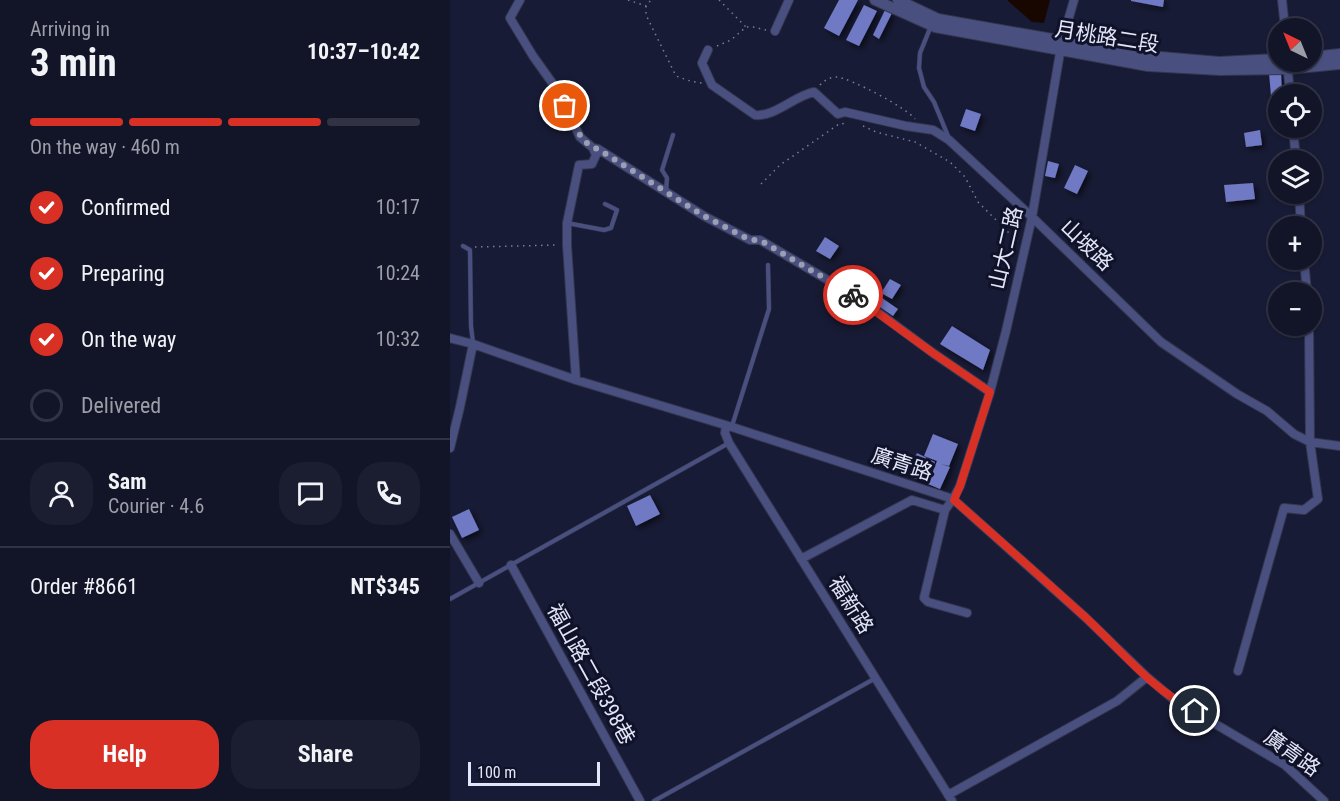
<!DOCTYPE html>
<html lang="en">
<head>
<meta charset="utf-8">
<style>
  body { margin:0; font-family:"Roboto Condensed","Noto Sans TC",sans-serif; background:#1b1d30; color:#f1f3f6; height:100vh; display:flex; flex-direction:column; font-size:22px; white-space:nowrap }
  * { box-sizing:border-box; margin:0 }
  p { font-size:20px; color:#9c9ea8 }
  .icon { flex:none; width:33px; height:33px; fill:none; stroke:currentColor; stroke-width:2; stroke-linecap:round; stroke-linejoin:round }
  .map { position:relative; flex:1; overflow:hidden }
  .sheet { display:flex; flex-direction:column; background:#121428; width:450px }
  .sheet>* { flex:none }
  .needle { width:39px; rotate:317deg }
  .fabs { position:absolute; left:818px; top:18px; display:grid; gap:12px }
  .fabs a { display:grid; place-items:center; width:54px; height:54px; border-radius:50%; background:#121428; box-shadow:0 2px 4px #0004,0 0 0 2px #313345; font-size:30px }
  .scale { position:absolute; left:18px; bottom:15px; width:132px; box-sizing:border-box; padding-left:6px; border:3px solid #e2e6f8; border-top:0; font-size:16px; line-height:21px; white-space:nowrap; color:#e2e6f8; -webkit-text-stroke:4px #10122a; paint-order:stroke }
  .pin { position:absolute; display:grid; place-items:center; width:51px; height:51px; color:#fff; margin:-26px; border:3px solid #fff; border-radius:50%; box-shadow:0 2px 6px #0007 }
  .courier { position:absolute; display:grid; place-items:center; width:60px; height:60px; margin:-30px; border:4px solid #d93025; border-radius:50%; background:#fff; color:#222; box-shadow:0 2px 8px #0007 }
  .head em { font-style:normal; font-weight:700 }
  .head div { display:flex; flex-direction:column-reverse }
  .head { display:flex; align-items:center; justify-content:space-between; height:102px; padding:0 30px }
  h1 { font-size:39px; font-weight:700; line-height:45px }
  .bar { display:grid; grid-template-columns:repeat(4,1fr); gap:9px 6px; align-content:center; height:72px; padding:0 30px }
  .bar i { height:8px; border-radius:4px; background:#313345 }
  .bar .selected { background:#d93025 }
  .bar p { grid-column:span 4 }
  .line { display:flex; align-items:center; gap:15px; padding:0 30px; border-top:2px solid #313345 }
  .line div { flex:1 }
  .round { display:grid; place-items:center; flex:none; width:63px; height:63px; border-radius:24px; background:#1b1d30 }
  ol { padding:0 30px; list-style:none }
  li { display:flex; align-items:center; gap:18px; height:66px }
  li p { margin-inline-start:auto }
  li .icon { padding:6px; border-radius:50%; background:#d93025; color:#fff; stroke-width:4 }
  li:last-child { color:#9c9ea8 }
  li i { width:33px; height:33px; border:3px solid #313345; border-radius:50% }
  .primary-button { display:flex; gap:12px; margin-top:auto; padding:12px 30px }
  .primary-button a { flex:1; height:69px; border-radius:24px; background:#d93025; color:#fff; font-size:24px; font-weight:700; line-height:69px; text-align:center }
  .primary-button a+a { background:#1b1d30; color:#f1f3f6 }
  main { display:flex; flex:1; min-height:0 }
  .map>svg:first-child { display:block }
  .water { fill:#180700 }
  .building { fill:#6f79c3; filter:url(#shadow) }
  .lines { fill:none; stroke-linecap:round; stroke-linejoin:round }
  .service-casing { stroke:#343750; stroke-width:5 }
  .minor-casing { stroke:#343750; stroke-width:10 }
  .tertiary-casing { stroke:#343750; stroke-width:12 }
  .path { stroke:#7b7e94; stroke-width:1.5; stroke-dasharray:1.5 4.5; stroke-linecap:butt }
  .service { stroke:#49507f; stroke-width:4 }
  .minor { stroke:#49507f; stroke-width:8 }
  .tertiary { stroke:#49507f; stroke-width:10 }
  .done { stroke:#9b9fb4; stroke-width:6; stroke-dasharray:0 10.8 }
  .route { stroke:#d93025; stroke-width:8 }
  .labels { text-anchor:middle; stroke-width:6; stroke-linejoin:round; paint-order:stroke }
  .street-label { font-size:21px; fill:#e2e6f8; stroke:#10122a }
</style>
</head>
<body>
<main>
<section class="sheet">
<div class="head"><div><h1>3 min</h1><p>Arriving in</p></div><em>10:37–10:42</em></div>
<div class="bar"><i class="selected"></i><i class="selected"></i><i class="selected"></i><i></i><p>On the way · 460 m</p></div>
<ol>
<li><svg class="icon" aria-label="check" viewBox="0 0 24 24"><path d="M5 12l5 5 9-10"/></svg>Confirmed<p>10:17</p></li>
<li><svg class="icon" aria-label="check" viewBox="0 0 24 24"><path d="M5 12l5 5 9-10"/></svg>Preparing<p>10:24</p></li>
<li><svg class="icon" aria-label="check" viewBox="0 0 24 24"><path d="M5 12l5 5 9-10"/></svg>On the way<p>10:32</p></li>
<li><i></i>Delivered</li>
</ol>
<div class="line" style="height:108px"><a class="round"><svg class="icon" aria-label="person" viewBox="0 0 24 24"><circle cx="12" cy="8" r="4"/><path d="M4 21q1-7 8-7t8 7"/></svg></a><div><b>Sam</b><p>Courier · 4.6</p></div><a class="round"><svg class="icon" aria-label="chat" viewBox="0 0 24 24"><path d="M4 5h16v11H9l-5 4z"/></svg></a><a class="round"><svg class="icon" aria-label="phone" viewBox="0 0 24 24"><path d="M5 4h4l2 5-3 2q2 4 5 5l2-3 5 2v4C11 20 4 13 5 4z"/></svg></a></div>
<div class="line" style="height:78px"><div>Order #8661</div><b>NT$345</b></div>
<div class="primary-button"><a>Help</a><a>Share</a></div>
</section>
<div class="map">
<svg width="890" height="801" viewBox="0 0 890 801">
  <defs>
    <filter id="shadow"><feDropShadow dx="3" dy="3" stdDeviation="3" flood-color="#0009"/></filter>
  </defs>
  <rect width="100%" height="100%" fill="#181b35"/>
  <path class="water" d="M557,0H600L594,23L582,22Z"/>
  <path class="building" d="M389,0H408L389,36L374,28Z
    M681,0H714L713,7L681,1Z
    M414,5L427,11L409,46L396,40Z
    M435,10L442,13L429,39L423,35Z
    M831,72L832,94L821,96L819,73Z
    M516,109L531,114L525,131L510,126Z
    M810,130L812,145L796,147L794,133Z
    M598,161L609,164L605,178L595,176Z
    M625,165L638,171L627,194L614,188Z
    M803,183L805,199L776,202L774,185Z
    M375,237L389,246L380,259L366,251Z
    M440,279L451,285L442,299L431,293Z
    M432,298L448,309L443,316L427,305Z
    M502,326L540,350L533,370L490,344Z
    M483,434L508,444L499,466L491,464L500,467L490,489L478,484L487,461L474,456Z
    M467,453L485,462L476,483L464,478L472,459L467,468L461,465Z
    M200,495L210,514L186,526L177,506Z
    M19,509L29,530L12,538L2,517Z"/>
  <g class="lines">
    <g class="service-casing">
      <path id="service" d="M481,26L470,53L469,68L474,87L484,102L498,136
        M216,192L217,178L212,170L223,135
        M117,223L154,230L161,228L167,210L155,204
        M13,246L20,250L21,326L23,343
        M282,426L319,309L318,265
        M0,599L279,443
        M204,801L424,679"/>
    </g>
    <g class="minor-casing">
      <path id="minor" d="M70,0L60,18L83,56L108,91L130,137L143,148L148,149L254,216L300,240H310L410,299L483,353L540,392
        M832,0L835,28
        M325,31L339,0
        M258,50L252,63L262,85L305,115C325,117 344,96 364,92L388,114L395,112L456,126L483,130L499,140L582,217L711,342L787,394L817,411L844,434L860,442L890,446
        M837,62L840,94
        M843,128L846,160
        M849,194L851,226
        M854,260L857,292
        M0,338L23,344L126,380L282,427L503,499L635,617L697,677L723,699L835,765L874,801
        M126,380L117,245V223L129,165L142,164L146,155L143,148
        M276,426L275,433L279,443L502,801
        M0,448L10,407L23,344
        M0,534L29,583
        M351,559L462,500L495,510
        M61,565L190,801
        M517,613L478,602L474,598L495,510L503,499L510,486L540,392L556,331L582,217L612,41L624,0
        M788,671L834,508L854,510L868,499L860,442L859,326
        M498,795L667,701L697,677"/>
    </g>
    <g class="tertiary-casing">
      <path id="tertiary" d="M425,0L485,27L698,66L770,70L838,69L890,64
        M448,0L488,19L699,56L769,62L828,59
        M861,57L890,54"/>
    </g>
    <path class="path" d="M178,0L196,6L201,0
      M269,0L296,27
      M196,6V15L226,76L240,81L252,83
      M267,46L281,40L296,27H303L316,30
      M370,85C375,80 380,77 387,77C400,78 457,108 465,119
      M413,126L426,132L465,142L500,162L515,177L528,202L567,241
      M311,184L330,165L389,124L398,123
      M25,247L107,245"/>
    <use href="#service" class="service"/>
    <use href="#minor" class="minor"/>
    <use href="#tertiary" class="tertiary"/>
  </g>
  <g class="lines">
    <path class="done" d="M115,106C123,122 130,144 148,149L254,216L300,240H310L403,295"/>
    <path class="route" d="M403,295L483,353L540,392L510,486L504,500C547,538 591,577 634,616C670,649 701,689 745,711"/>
  </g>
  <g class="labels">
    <g class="street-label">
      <text transform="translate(657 37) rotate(9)" y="7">月桃路二段</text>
      <text transform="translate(637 245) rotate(44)" y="7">山坡路</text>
      <text transform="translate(556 248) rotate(-77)" y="7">山大二路</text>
      <text transform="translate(452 464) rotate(18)" y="7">廣青路</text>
      <text transform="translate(401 605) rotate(58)" y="7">福新路</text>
      <text transform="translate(141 674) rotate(61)" y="7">福山路二段398巷</text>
      <text transform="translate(842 753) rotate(36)" y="7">廣青路</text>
    </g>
  </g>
</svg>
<div class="fabs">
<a><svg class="needle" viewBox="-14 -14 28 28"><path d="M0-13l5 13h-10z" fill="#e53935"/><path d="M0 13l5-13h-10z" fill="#9c9ea8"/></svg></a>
<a><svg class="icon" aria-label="locate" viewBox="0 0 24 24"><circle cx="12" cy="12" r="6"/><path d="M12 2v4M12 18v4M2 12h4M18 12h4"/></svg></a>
<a><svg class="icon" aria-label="layers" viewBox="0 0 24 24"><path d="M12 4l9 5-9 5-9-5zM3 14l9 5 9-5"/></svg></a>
<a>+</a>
<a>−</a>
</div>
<div class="scale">100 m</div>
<div class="pin" style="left:115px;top:106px;background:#ea580c"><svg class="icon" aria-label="bag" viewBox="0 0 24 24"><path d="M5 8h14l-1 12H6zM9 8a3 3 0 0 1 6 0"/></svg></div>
<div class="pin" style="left:745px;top:711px;background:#1f2937"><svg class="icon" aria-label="home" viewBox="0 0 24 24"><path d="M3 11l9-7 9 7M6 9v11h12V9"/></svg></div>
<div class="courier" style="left:403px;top:295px"><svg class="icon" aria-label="bike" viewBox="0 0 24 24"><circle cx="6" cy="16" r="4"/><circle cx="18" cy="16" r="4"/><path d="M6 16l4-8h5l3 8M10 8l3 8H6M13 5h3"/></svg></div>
</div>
</main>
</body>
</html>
